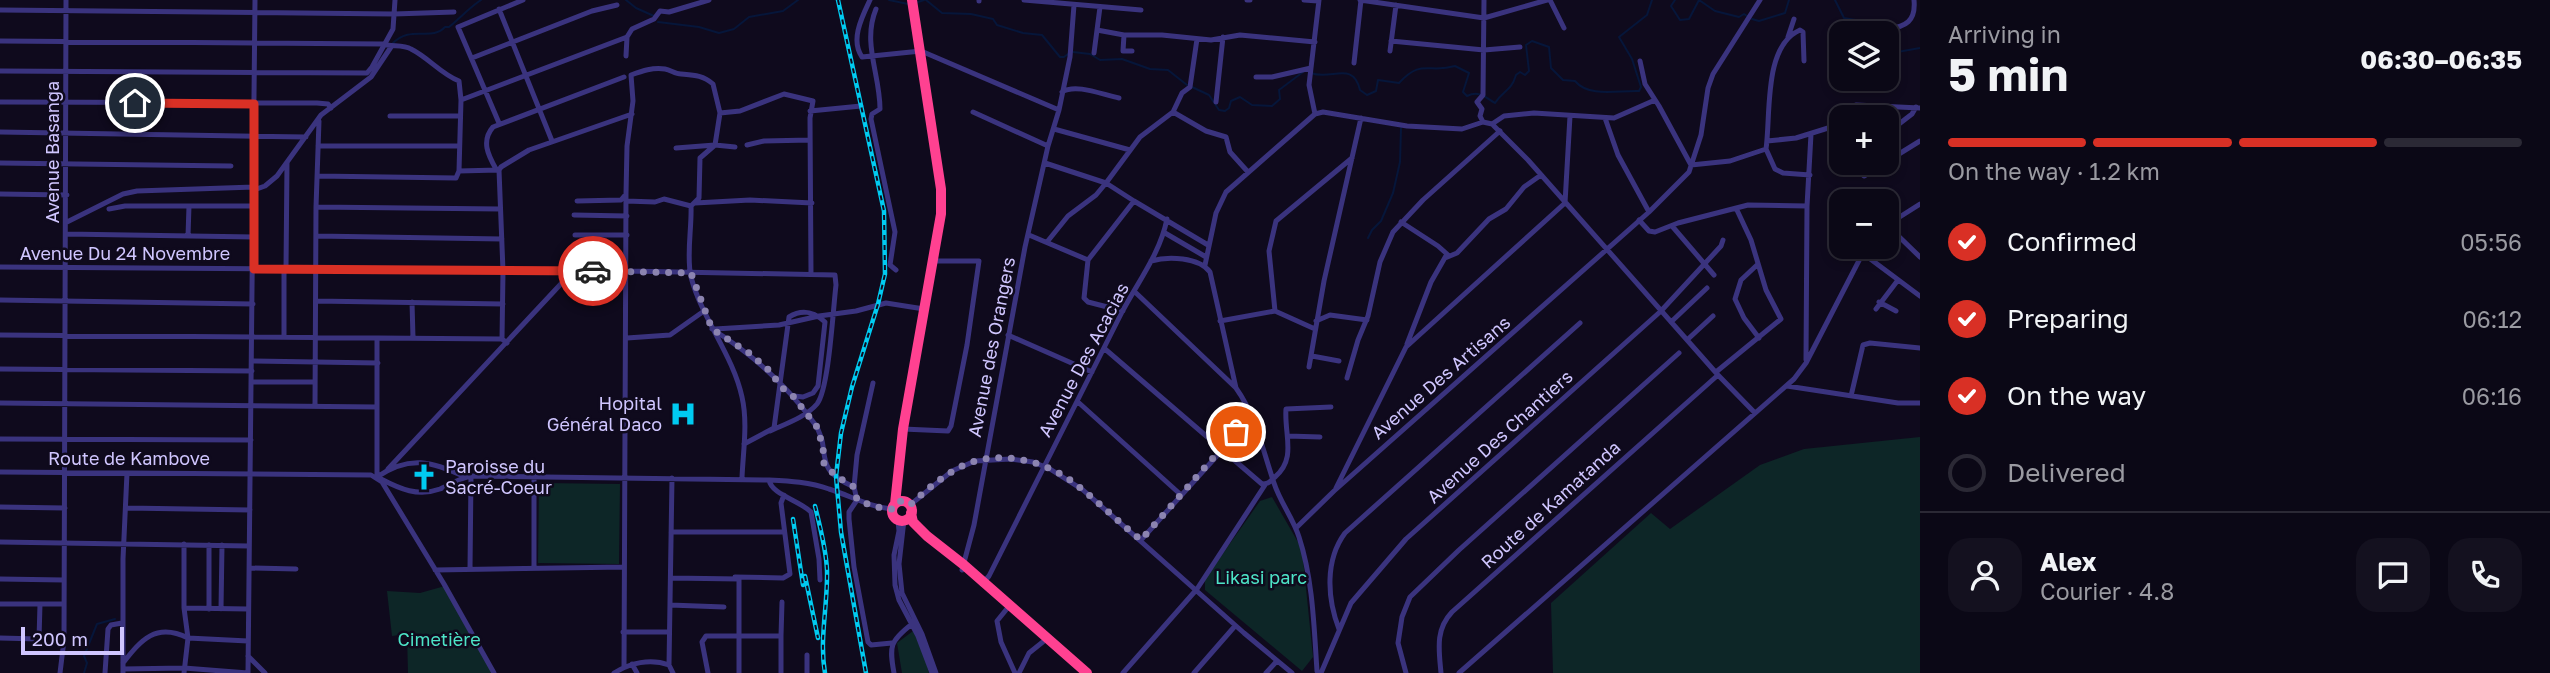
<!DOCTYPE html>
<html lang="en">
<head>
<meta charset="utf-8">
<style>
  body { margin:0; font-family:"Golos Text",sans-serif; background:#14111f; color:#f1f3f6; height:100vh; display:flex; flex-direction:column; font-size:26px; white-space:nowrap }
  * { box-sizing:border-box; margin:0 }
  p { font-size:23px; color:#9a9aa1 }
  .icon { flex:none; width:38px; height:38px; fill:none; stroke:currentColor; stroke-width:2; stroke-linecap:round; stroke-linejoin:round }
  .map { position:relative; flex:1; overflow:hidden }
  .details { display:flex; flex-direction:column; background:#0b0816; width:630px }
  .details>* { flex:none }
  .controls { position:absolute; left:1829px; top:21px; display:grid; gap:14px }
  .controls a { display:grid; place-items:center; width:70px; height:70px; border-radius:14px; background:#0b0816; box-shadow:0 4px 10px #0003,0 0 0 2px #2b2935; font-size:35px }
  .scale { position:absolute; left:21px; bottom:18px; width:103px; box-sizing:border-box; padding-left:7px; border:4px solid #d0c6ff; border-top:0; font-size:19px; line-height:24px; white-space:nowrap; color:#d0c6ff; -webkit-text-stroke:5px #0f0a1d; paint-order:stroke }
  .pin { position:absolute; display:grid; place-items:center; width:60px; height:60px; color:#fff; margin:-30px; border:4px solid #fff; border-radius:50%; box-shadow:0 2px 7px #0007 }
  .courier { position:absolute; display:grid; place-items:center; width:70px; height:70px; margin:-35px; border:5px solid #d93025; border-radius:50%; background:#fff; color:#222; box-shadow:0 2px 9px #0007 }
  .overview em { font-style:normal; font-weight:700 }
  .overview div { display:flex; flex-direction:column-reverse }
  .overview { display:flex; align-items:center; justify-content:space-between; height:119px; padding:0 28px }
  h1 { font-size:46px; font-weight:700; line-height:52px }
  .bar { display:grid; grid-template-columns:repeat(4,1fr); gap:10px 7px; align-content:center; height:84px; padding:0 28px }
  .bar i { height:9px; border-radius:5px; background:#2b2935 }
  .bar .on { background:#d93025 }
  .bar p { grid-column:span 4 }
  .line { display:flex; align-items:center; gap:18px; padding:0 28px; border-top:2px solid #2b2935 }
  .line div { flex:1 }
  .round { display:grid; place-items:center; flex:none; width:74px; height:74px; border-radius:21px; background:#14111f }
  ol { padding:0 28px; list-style:none }
  li { display:flex; align-items:center; gap:21px; height:77px }
  li p { margin-inline-start:auto }
  li .icon { padding:7px; border-radius:50%; background:#d93025; color:#fff; stroke-width:4 }
  li:last-child { color:#9a9aa1 }
  li i { width:38px; height:38px; border:4px solid #2b2935; border-radius:50% }
  main { display:flex; flex:1; min-height:0 }
  .map>svg:first-child { display:block }
  .green { fill:#0d2627 }
  .lines { fill:none; stroke-linecap:round; stroke-linejoin:round }
  .stream { stroke:#06163a; stroke-width:2 }
  .minor { stroke:#3a337e; stroke-width:5 }
  .highway { stroke:#ff4191; stroke-width:10 }
  .rail-casing { stroke:#00cbf1; stroke-width:4.5 }
  .rail { stroke:#0f0a1d; stroke-width:2; stroke-dasharray:5; stroke-linecap:butt }
  .done { stroke:#8c84b0; stroke-width:7; stroke-dasharray:0 12.6 }
  .route { stroke:#d93025; stroke-width:9 }
  .labels { text-anchor:middle; stroke-width:5; stroke-linejoin:round; paint-order:stroke }
  .street-label { font-size:18px; fill:#d0c6ff; stroke:#0f0a1d }
  .poi-label { font-size:18px; fill:#d0c6ff; stroke:#0f0a1d; text-anchor:end }
  .park-label { font-size:18px; fill:#4de4c7; stroke:#0f0a1d }
</style>
</head>
<body>
<main>
<div class="map">
<svg width="1920" height="673" viewBox="0 0 1920 673">
  <rect width="100%" height="100%" fill="#0f0a1d"/>
  <path class="green" d="M1920,437V673H1553L1551,603L1651,513L1670,529L1760,465L1804,449Z
    M539,483L620,484L619,564L538,563Z
    M1272,497L1302,549L1313,657L1302,671L1205,590V579L1260,501Z
    M445,586L492,673H408L407,634L392,636L387,591L420,593Z
    M913,631L923,651L929,673H902L897,643Z"/>
  <g class="lines">
    <path class="stream" d="M626,0L636,8L654,16
      M889,0L908,4
      M926,0L942,13L971,14L993,19L997,25L1023,33L1042,35L1060,57H1064L1068,54
      M1675,0L1671,6L1680,20L1689,19L1699,0L1715,11L1739,17L1744,14L1747,16
      M1835,0L1844,18L1861,21L1865,33
      M918,2L924,0
      M1752,19L1759,21L1785,13L1789,0
      M658,22L699,27L719,33L734,29L749,17L783,11L798,0
      M392,44C411,24 431,42 445,27H449C460,18 469,8 481,0
      M1073,52L1090,54L1100,60L1122,59L1150,69L1168,70L1187,85
      M1886,54L1920,48
      M1311,73C1331,81 1353,60 1360,90L1367,95L1376,91L1378,80L1399,83C1422,58 1428,74 1455,66L1469,73L1463,92L1467,96C1479,90 1485,97 1495,103C1503,90 1511,92 1516,75L1520,72L1525,75L1529,71L1526,45L1532,41L1549,47L1551,68L1563,80L1575,81C1589,98 1619,90 1639,91L1641,87L1632,59L1619,37L1647,15L1652,0
      M1192,87L1209,95L1219,110L1225,111L1229,108L1231,101L1240,97L1252,105L1272,106L1280,99L1279,90L1303,72
      M1368,238L1372,230L1381,221L1393,193L1400,162L1401,128
      M84,673L87,663L84,656L97,624L115,619"/>
    <path class="minor" d="M870,0C862,17 850,40 862,57L921,51L1059,110L1048,146L1025,247L974,525L962,570
      M1024,0L1141,10
      M1247,0H1250
      M1304,0L1318,1
      M1360,0L1484,18L1547,0
      M1550,0L1564,28
      M979,1V0
      M499,9L552,141
      M876,9C862,43 880,74 880,109L872,114L871,119L895,232L890,265L896,270
      M0,10L394,14L454,12
      M1887,29C1906,27 1916,21 1914,0
      M1097,30L1124,35H1162L1211,40L1240,35L1315,42
      M1124,35L1123,51H1132
      M1788,37L1794,19
      M1197,39L1190,87L1182,93L1173,112L1206,131L1226,137L1230,152L1248,172
      M0,41L383,44C392,47 403,44 411,49C429,58 441,74 459,81L461,100
      M1391,41L1484,50L1520,47
      M1390,51L1396,5
      M1094,53L1100,7
      M626,56L627,37
      M472,58L592,11L617,5
      M1640,61L1645,84L1659,106L1691,165L1730,161L1766,149C1771,115 1763,46 1800,30L1803,32L1804,61
      M1354,63L1361,0
      M0,71L367,73L372,67L393,29L395,0
      M1256,77H1272L1311,68
      M1062,92C1076,83 1103,95 1119,98
      M0,102L317,103L328,104L331,108
      M1216,102L1223,37
      M1059,110L1070,57L1074,5
      M810,111L861,106
      M973,112L1048,146
      M720,113L740,111L784,94L813,101L810,118L811,274
      M1315,114L1309,85L1319,0
      M390,116H460
      M1845,117L1847,110L1856,105L1920,108
      M1605,118L1618,155L1649,212
      M1483,122L1480,116L1482,109L1477,102L1483,95L1484,0
      M499,123L458,27L523,0
      M1492,124L1504,116L1534,113L1614,118L1655,100
      M1054,129L1130,150
      M0,132L306,137
      M1886,134L1912,114L1916,107
      M1767,141L1796,138L1841,124
      M747,145L764,141L810,140
      M318,146H459
      M676,148L715,145L735,147
      M1766,149L1775,169L1783,173L1810,175
      M1886,162L1920,141
      M0,163L231,166
      M1045,163L1106,183L1096,195L1068,216L1047,242
      M1857,163L1856,168L1864,176L1885,163
      M496,169C488,155 481,141 493,127L624,77
      M459,171L498,170
      M317,176L456,178L459,171L461,100L627,37L632,29L654,19L660,11L669,12L709,0
      M254,190L265,186L277,176L321,115L371,77L391,47
      M0,194L67,195
      M577,201L621,200L626,194L627,146L633,101L631,75C642,71 653,67 665,69C671,70 675,74 681,74C693,75 703,75 713,84L720,113L715,145L700,158L699,198L691,206L664,199L655,202L626,201
      M1134,201L1106,183L1140,137L1173,112
      M695,203L750,200L812,203
      M691,206C692,228 686,256 691,277C702,319 733,355 742,397C748,423 743,452 742,478
      M316,207L500,209
      M109,209L125,206H254
      M574,215L627,216
      M1639,220L1649,231L1655,232L1678,223L1748,205L1807,206
      M67,222L123,194L137,191L254,187
      M1401,222L1438,246L1447,254L1431,282L1407,344
      M1887,225L1920,257
      M1887,225L1920,204
      M1672,226L1714,275
      M1165,233L1206,257
      M66,234L254,237
      M575,235H627
      M1029,235L1088,260
      M188,236L189,206
      M316,236L502,239
      M1861,256L1869,258L1920,296
      M1445,258L1457,253L1489,219L1506,209L1524,187L1541,175
      M1151,261C1168,256 1199,257 1210,272L1236,388
      M1205,265L1216,213L1226,192L1315,114L1323,112L1407,126L1462,129L1483,122L1492,124L1528,160L1718,375L1755,413
      M1757,265L1741,280L1735,299L1744,318L1759,338
      M0,267L627,271L835,275L836,285C833,309 829,389 817,404C806,417 785,424 770,431
      M284,269V337
      M286,269L287,163
      M1135,292L1236,388C1256,416 1263,451 1274,483C1280,502 1293,518 1299,537C1313,580 1314,627 1317,671
      M0,300L253,304
      M316,301L503,304
      M412,302L413,338
      M1879,302L1896,311
      M1876,309L1898,280
      M1123,311L1088,302L1084,298L1088,260L1134,201L1208,245
      M1275,311L1269,251L1276,221L1352,158
      M1220,321L1275,311L1315,329
      M1316,321L1330,315L1367,320
      M1671,322L1707,288
      M712,329C752,354 786,384 814,423C834,451 809,467 854,487L857,500L849,512V519L854,567L868,642L871,645L892,643
      M715,329L779,325L819,316L856,311L886,303L924,309
      M0,335L502,339L507,343
      M1008,335L1092,372
      M627,338L670,335L704,311
      M502,339L503,271L499,170L501,167L529,150L632,114
      M1687,340L1713,316
      M1105,349L1262,484C1269,484 1269,482 1275,477C1297,458 1284,435 1286,409L1331,407
      M1312,356L1339,361
      M1806,360L1807,206L1811,134
      M252,361L378,363
      M1309,367L1324,281L1361,118
      M0,369L252,371
      M1716,372L1781,319L1766,290L1751,240L1736,208
      M1347,378L1358,340L1368,316L1380,262L1393,232L1423,200L1500,131
      M252,382H315
      M1787,386L1898,403H1920
      M1851,396L1863,345L1870,343L1920,348
      M1078,402L1180,494
      M0,403L377,407
      M315,406L316,207L319,121
      M903,429L948,431L951,426L967,345L979,261H933
      M1288,436L1320,437
      M0,439L251,440
      M744,444L774,428L789,317C802,309 813,311 825,322L818,386L813,393L803,397L794,396
      M388,469L572,272
      M0,472L371,475L382,482L444,584L494,673
      M377,477V338
      M377,477C409,455 432,461 465,477
      M381,479C400,489 418,497 440,489C450,485 460,478 471,476L769,480C789,481 810,482 829,489C851,496 870,507 892,509
      M769,480C772,495 799,500 811,512L819,559L820,580
      M854,487L857,455L873,383
      M1336,488L1406,347L1565,203L1570,116
      M910,505L952,471L975,461L1010,459L1033,462L1050,469L1083,490L1244,633L1292,673
      M0,507L65,508
      M127,508L250,510
      M898,520L899,531L894,555L895,585L899,600L918,636L932,673
      M904,520L899,564L902,593L922,634L936,673
      M1296,528L1334,491L1649,212L1689,172L1701,135L1708,88L1713,74L1760,0
      M671,532H784
      M1141,540L1252,417
      M0,542L249,546
      M209,545V609
      M249,568L296,569
      M534,568V476
      M470,569L471,476
      M435,570L624,567
      M735,577L783,578L790,574L781,503L784,495
      M671,578L739,579V673
      M0,579L64,580
      M982,584L989,576C1033,488 1077,402 1121,314C1137,283 1160,254 1167,219
      M0,604H64
      M670,605L724,607
      M1010,605L997,621L1001,642L1015,673
      M184,608L248,609
      M221,609L222,545
      M1339,629C1327,598 1325,560 1345,533L1580,323
      M623,632H669
      M781,636L782,602
      M0,638L39,639L40,604
      M807,655V673
      M248,656L265,673
      M123,663C141,640 156,622 188,638L248,641
      M632,664L637,673
      M669,665L672,478
      M624,667L626,194
      M123,669L184,668L248,673
      M60,673L64,640L66,0
      M105,673L108,629L111,625L122,623
      M123,673V559L127,473
      M184,673L188,638L184,608V544
      M248,673L255,0
      M614,673C630,663 650,658 669,665L673,673
      M708,673L702,642L706,636H781V673
      M894,673C889,646 890,641 912,624
      M1019,673L1029,653L1044,641
      M1123,673L1197,589L1265,485
      M1194,673L1235,626
      M1266,673L1276,662
      M1321,673L1351,603L1406,539L1661,311L1721,246L1723,240
      M1406,673L1398,643L1402,617L1410,597L1459,550L1679,353
      M1441,673C1439,650 1435,630 1452,612L1718,375
      M1459,673L1794,379L1806,363L1866,247"/>
    <path class="highway" d="M892 511a10 10 0 1 1 20 0a10 10 0 1 1-20 0Z
      M895,504L903,429L941,214V189L912,0
      M911,513L913,522L927,536L964,565L1087,673"/>
    <g class="rail-casing">
      <path id="rail" d="M838,0L884,211L885,274L878,304L852,387L841,433L836,476L841,532L866,673
        M815,506C820,527 826,548 827,570C828,605 819,639 825,673
        M793,519L803,585
        M805,576L818,638"/>
    </g>
    <use href="#rail" class="rail"/>
  </g>
  <g class="lines">
    <path class="done" d="M593,271L691,273L712,329L749,353L771,372L780,386L793,396L817,427L823,447L824,464L836,476L854,487L857,500L876,507L892,509L895,504L901,501L910,505C925,491 942,476 962,466C995,450 1041,459 1070,480C1095,498 1117,521 1141,540L1236,432"/>
    <path class="route" d="M135,103L254,104V269L593,271"/>
  </g>
  <defs>
    <g id="hospital-bare" transform="scale(2.1)"><path d="M-5-5h3v3.5h4V-5h3V5h-3V1.5h-4V5h-3Z" fill="#00cbf1" stroke="#0f0a1d" stroke-width="2.5" paint-order="stroke"/></g>
    <g id="church-bare" transform="scale(2.1)"><path d="M-1.2-6h2.4v3.5h3.3v2.4h-3.3V6h-2.4V-.1h-3.3v-2.4h3.3Z" fill="#00cbf1" stroke="#0f0a1d" stroke-width="2.5" paint-order="stroke"/></g>
  </defs>
  <g fill-rule="evenodd">
    <use href="#hospital-bare" x="683" y="414"/>
    <use href="#church-bare" x="424" y="477"/>
  </g>
  <g class="labels">
    <g class="street-label">
      <text transform="translate(53 152) rotate(-90)" y="6">Avenue Basanga</text>
      <text x="125" y="260">Avenue Du 24 Novembre</text>
      <text transform="translate(992 347) rotate(-79)" y="6">Avenue des Orangers</text>
      <text transform="translate(1084 360) rotate(-62)" y="6">Avenue Des Acacias</text>
      <text transform="translate(1441 378) rotate(-41)" y="6">Avenue Des Artisans</text>
      <text transform="translate(1500 437) rotate(-42)" y="6">Avenue Des Chantiers</text>
      <text x="129" y="465">Route de Kambove</text>
      <text transform="translate(1551 505) rotate(-42)" y="6">Route de Kamatanda</text>
    </g>
    <g class="poi-label">
      <text x="662" y="410">Hopital<tspan x="662" dy="21">Général Daco</tspan></text>
      <text x="445" y="473" text-anchor="start">Paroisse du<tspan x="445" dy="21">Sacré-Coeur</tspan></text>
    </g>
    <g class="park-label">
      <text x="1261" y="584">Likasi parc</text>
      <text x="439" y="646">Cimetière</text>
    </g>
  </g>
</svg>
<div class="controls">
<a><svg class="icon" aria-label="layers" viewBox="0 0 24 24"><path d="M12 4l9 5-9 5-9-5zM3 14l9 5 9-5"/></svg></a>
<a>+</a>
<a>−</a>
</div>
<div class="scale">200 m</div>
<div class="pin" style="left:1236px;top:432px;background:#ea580c"><svg class="icon" aria-label="bag" viewBox="0 0 24 24"><path d="M5 8h14l-1 12H6zM9 8a3 3 0 0 1 6 0"/></svg></div>
<div class="pin" style="left:135px;top:103px;background:#1f2937"><svg class="icon" aria-label="home" viewBox="0 0 24 24"><path d="M3 11l9-7 9 7M6 9v11h12V9"/></svg></div>
<div class="courier" style="left:593px;top:271px"><svg class="icon" aria-label="car" viewBox="0 0 24 24"><path d="M5 17H2v-5l4-1 3-4h7l3 4 3 1v5h-3M9 17h6M6 11h13"/><circle cx="7" cy="17" r="2"/><circle cx="17" cy="17" r="2"/></svg></div>
</div>
<section class="details">
<div class="overview"><div><h1>5 min</h1><p>Arriving in</p></div><em>06:30–06:35</em></div>
<div class="bar"><i class="on"></i><i class="on"></i><i class="on"></i><i></i><p>On the way · 1.2 km</p></div>
<ol>
<li><svg class="icon" aria-label="check" viewBox="0 0 24 24"><path d="M5 12l5 5 9-10"/></svg>Confirmed<p>05:56</p></li>
<li><svg class="icon" aria-label="check" viewBox="0 0 24 24"><path d="M5 12l5 5 9-10"/></svg>Preparing<p>06:12</p></li>
<li><svg class="icon" aria-label="check" viewBox="0 0 24 24"><path d="M5 12l5 5 9-10"/></svg>On the way<p>06:16</p></li>
<li><i></i>Delivered</li>
</ol>
<div class="line" style="height:126px"><a class="round"><svg class="icon" aria-label="person" viewBox="0 0 24 24"><circle cx="12" cy="8" r="4"/><path d="M4 21q1-7 8-7t8 7"/></svg></a><div><b>Alex</b><p>Courier · 4.8</p></div><a class="round"><svg class="icon" aria-label="chat" viewBox="0 0 24 24"><path d="M4 5h16v11H9l-5 4z"/></svg></a><a class="round"><svg class="icon" aria-label="phone" viewBox="0 0 24 24"><path d="M5 4h4l2 5-3 2q2 4 5 5l2-3 5 2v4C11 20 4 13 5 4z"/></svg></a></div>
</section>
</main>
</body>
</html>
